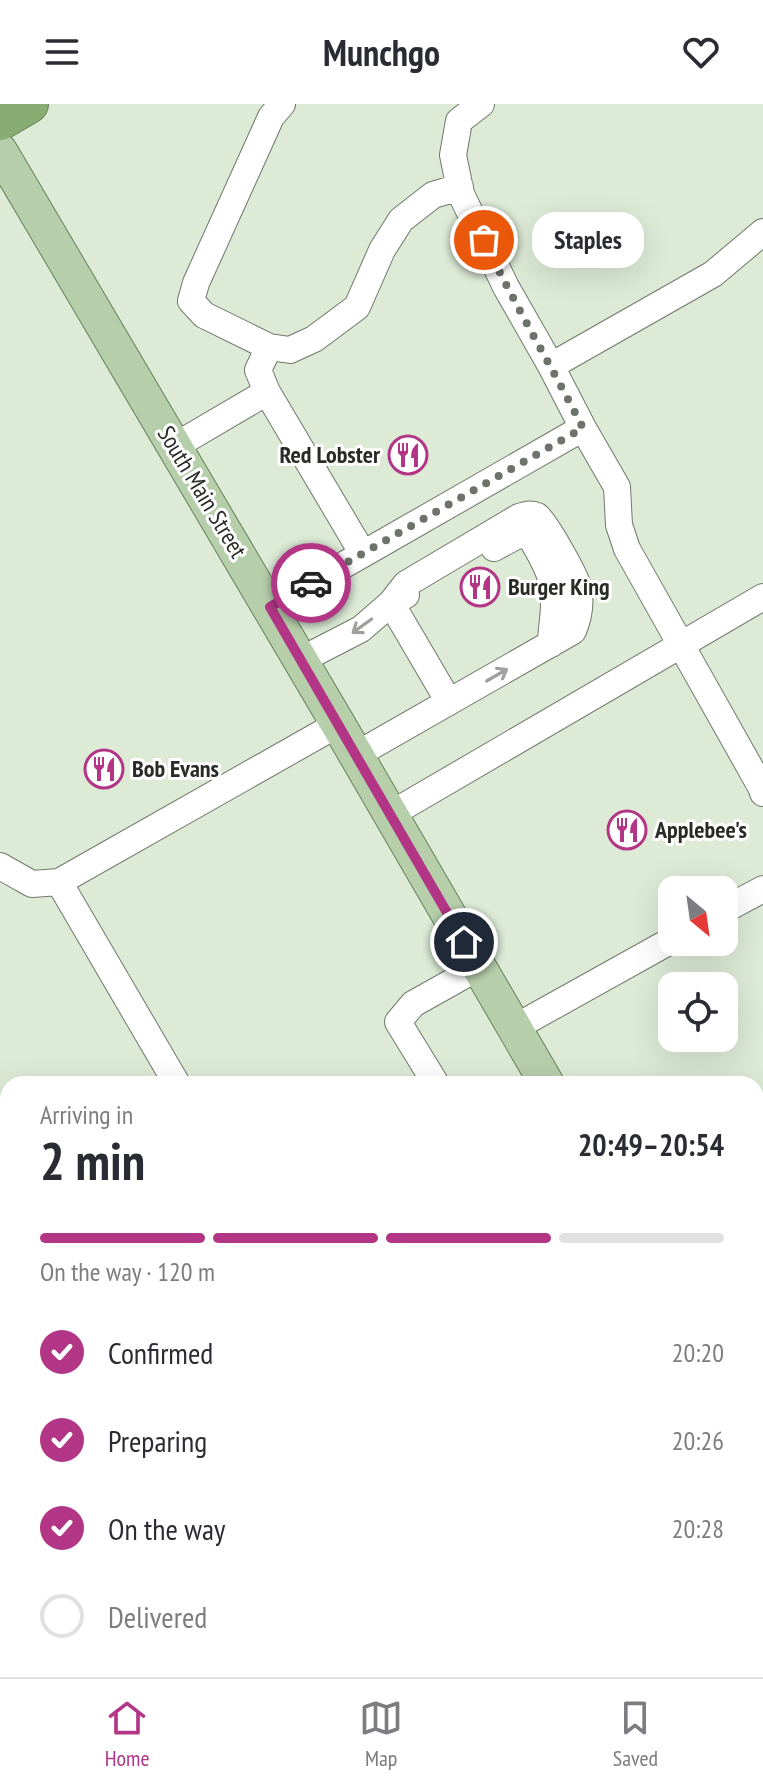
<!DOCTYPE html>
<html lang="en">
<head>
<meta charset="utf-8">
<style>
  body { margin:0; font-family:"PT Sans Narrow",sans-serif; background:#f7f7f7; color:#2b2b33; height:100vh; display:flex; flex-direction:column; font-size:30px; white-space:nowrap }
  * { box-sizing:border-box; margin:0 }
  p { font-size:26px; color:#7c7c81 }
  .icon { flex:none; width:44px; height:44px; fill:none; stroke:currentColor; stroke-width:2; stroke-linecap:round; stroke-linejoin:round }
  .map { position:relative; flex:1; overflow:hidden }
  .sheet { position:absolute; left:0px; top:972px; width:764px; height:602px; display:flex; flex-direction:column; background:#fff; border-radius:24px 24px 0 0; box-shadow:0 8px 32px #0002 }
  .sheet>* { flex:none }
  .needle { width:52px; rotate:151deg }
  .controls { position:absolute; left:658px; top:772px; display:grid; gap:16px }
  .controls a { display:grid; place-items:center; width:80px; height:80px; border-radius:16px; background:#fff; box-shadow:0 8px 32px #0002; font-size:40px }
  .pin { position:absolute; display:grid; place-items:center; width:68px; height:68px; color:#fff; margin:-34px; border:4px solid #fff; border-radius:50%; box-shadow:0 2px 8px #0007 }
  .courier { position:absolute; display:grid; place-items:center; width:80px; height:80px; margin:-40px; border:6px solid #b33686; border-radius:50%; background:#fff; color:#222; box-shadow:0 2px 10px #0007 }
  .bubble { position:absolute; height:56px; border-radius:24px; background:#fff; box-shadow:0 8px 32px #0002; font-size:26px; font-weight:600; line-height:56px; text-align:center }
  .overview em { font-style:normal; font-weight:600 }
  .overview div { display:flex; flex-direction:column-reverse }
  .overview { display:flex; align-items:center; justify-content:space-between; height:136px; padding:0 40px }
  h1 { font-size:52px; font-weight:600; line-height:60px }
  .bar { display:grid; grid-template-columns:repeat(4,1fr); gap:12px 8px; align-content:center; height:96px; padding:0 40px }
  .bar i { height:10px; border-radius:6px; background:#e1e1e2 }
  .bar .active { background:#b33686 }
  .bar p { grid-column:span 4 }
  ol { padding:0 40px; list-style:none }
  li { display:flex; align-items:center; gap:24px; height:88px }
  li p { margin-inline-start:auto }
  li .icon { padding:8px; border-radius:50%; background:#b33686; color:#fff; stroke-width:4 }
  li:last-child { color:#7c7c81 }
  li i { width:44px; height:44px; border:4px solid #e1e1e2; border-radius:50% }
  header { display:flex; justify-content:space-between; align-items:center; height:104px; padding:0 40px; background:#fff; font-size:36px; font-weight:600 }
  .tab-bar { display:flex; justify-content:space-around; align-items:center; height:112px; border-top:2px solid #e1e1e2; background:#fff; font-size:22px; color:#7c7c81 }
  .tab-bar a { display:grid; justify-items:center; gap:4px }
  .tab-bar .active { color:#b33686 }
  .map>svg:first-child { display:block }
  .built { fill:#dcead6; fill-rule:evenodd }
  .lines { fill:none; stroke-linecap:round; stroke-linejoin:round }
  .minor-casing { stroke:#6f786b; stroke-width:28 }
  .major-casing { stroke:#668058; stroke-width:36 }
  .highway-casing { stroke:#668058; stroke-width:40 }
  .minor { stroke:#fff; stroke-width:26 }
  .major { stroke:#b7ceab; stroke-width:34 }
  .highway { stroke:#87ad73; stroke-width:38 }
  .oneway { stroke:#9ea09d }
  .done { stroke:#6d726a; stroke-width:8; stroke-dasharray:0 14.4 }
  .route { stroke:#b33686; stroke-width:10 }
  .labels { text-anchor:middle; stroke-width:6; stroke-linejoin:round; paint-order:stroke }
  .poi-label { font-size:24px; font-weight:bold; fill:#282b26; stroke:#fff; text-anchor:start }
  .street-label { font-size:24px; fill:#282b26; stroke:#fff }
</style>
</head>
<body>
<header><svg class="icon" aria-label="menu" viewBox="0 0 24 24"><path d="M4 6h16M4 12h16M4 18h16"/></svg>Munchgo<svg class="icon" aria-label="heart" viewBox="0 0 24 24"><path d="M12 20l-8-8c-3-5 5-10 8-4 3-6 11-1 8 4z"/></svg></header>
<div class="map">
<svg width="763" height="1573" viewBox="0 0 763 1573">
  <rect width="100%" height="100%" fill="#edf7e9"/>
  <path class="built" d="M0,0H763V1573H0ZM672,786H724V838H672ZM672,882H724V934H672ZM8,980H756V1566H8Z"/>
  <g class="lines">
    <g class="minor-casing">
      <path id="minor" d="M282,0L271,13L196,179L191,197L204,211L269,243L290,246L314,235L357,203L382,146L401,116L433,91L460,83
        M481,0L459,17L453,51L461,90L506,183L551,262L583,324L617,383L619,421L627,445L761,683L763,689
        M551,262L713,170L763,128
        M267,288L363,450L270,503
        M175,342L267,288L258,266L269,243
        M494,444L518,431L530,432C542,453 556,475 554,500C554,513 551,527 551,540
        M363,450L583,324
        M406,491L391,499L449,598
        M301,556L361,525L391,499L406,480L519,413C525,411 531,409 537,412C544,416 577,474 578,483C581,498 579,513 573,527L356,651
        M391,710L763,493
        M0,762L32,780L59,778L338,620
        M59,778L177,980
        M724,806L763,785
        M514,924L672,836
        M436,980L398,918L413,900L479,863
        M756,1085L763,1081
        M756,1394L763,1390
        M0,1417L8,1431
        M85,1566L89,1573
        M449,1573L461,1566
        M751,1573L763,1566"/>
    </g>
    <g class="major-casing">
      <path id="major" d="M0,47L338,620L547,980
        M756,1344L763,1356"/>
    </g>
    <g class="highway-casing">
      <path id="highway" d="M0,17L29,0"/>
    </g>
    <use href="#minor" class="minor"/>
    <use href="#major" class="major"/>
    <use href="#highway" class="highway"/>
  </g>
  <defs><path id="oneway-shaft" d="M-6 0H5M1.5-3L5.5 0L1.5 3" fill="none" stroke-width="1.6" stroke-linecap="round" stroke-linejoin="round" transform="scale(2)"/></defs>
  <g class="oneway">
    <use href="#oneway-shaft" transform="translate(362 522) rotate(144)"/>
    <use href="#oneway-shaft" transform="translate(497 571) rotate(-30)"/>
  </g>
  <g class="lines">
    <path class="done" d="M311,479L583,324C551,261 514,200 484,136"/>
    <path class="route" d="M311,479L270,503L464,838"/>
  </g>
  <defs>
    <g id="restaurant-ring" transform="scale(2)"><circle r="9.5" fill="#fff" stroke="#b33686" stroke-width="1.5"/><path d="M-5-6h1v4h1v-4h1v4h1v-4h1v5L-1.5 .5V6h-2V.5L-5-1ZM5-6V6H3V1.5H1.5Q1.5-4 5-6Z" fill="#b33686"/></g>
  </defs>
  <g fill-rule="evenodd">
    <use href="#restaurant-ring" x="408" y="351"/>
    <use href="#restaurant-ring" x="480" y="483"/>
    <use href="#restaurant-ring" x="104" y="665"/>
    <use href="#restaurant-ring" x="627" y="726"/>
  </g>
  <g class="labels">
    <g class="poi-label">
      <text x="380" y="359" text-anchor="end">Red Lobster</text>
      <text x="508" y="491">Burger King</text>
      <text x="132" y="673">Bob Evans</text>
      <text x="655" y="734">Applebee's</text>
    </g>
    <g class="street-label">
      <text transform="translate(202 388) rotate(59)" y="8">South Main Street</text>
    </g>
  </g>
</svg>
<div class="controls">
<a><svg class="needle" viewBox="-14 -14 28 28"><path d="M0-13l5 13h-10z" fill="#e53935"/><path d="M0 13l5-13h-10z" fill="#7c7c81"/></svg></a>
<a><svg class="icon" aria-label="locate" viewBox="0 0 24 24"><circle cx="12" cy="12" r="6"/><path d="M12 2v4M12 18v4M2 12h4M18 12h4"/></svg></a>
</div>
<div class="pin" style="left:484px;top:136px;background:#ea580c"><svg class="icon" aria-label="bag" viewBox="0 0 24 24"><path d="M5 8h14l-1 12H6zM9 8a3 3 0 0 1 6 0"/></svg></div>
<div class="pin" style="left:464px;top:838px;background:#1f2937"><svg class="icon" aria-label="home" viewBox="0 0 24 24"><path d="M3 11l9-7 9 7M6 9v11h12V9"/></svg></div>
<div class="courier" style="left:311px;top:479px"><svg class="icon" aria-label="car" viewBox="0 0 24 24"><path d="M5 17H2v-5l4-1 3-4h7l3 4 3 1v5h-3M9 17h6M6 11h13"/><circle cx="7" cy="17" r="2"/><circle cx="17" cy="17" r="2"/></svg></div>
<div class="bubble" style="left:532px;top:108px;width:112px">Staples</div>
<section class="sheet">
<div class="overview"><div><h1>2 min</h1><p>Arriving in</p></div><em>20:49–20:54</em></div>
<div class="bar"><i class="active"></i><i class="active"></i><i class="active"></i><i></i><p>On the way · 120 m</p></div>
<ol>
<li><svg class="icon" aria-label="check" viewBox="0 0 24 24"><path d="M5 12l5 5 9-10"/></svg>Confirmed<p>20:20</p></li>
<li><svg class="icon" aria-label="check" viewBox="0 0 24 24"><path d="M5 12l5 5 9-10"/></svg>Preparing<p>20:26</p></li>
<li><svg class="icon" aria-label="check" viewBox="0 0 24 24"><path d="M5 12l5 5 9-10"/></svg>On the way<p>20:28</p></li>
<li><i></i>Delivered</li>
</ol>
</section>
</div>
<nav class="tab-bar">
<a class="active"><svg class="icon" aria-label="home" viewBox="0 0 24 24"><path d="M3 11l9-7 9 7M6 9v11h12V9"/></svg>Home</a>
<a><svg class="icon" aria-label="map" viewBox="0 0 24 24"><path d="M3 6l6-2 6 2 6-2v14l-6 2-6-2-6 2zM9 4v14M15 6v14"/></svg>Map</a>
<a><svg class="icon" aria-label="saved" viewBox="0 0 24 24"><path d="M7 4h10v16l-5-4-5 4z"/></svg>Saved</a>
</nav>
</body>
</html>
